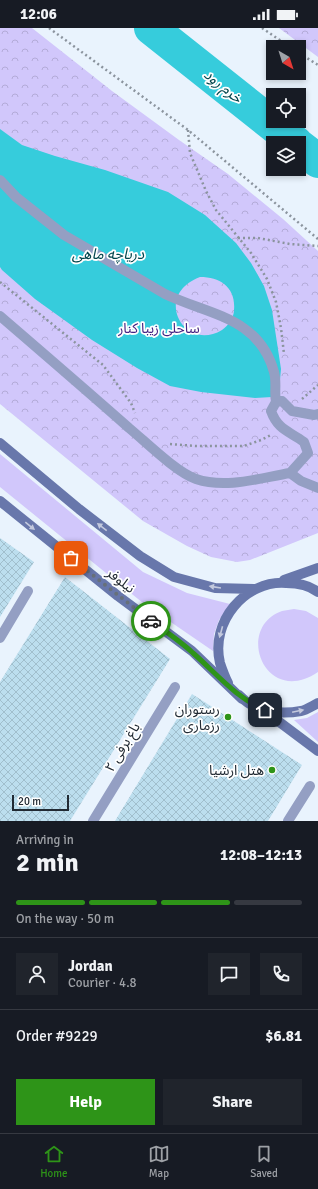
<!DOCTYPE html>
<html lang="en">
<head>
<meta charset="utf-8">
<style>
  body { margin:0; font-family:Signika,"Noto Sans Arabic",sans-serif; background:#20242c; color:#f1f3f6; height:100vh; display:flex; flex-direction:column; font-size:15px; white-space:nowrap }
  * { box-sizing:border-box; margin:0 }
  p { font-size:13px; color:#9ea1a6 }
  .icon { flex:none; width:22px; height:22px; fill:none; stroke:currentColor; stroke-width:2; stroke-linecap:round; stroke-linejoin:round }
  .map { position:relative; height:793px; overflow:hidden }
  .side { display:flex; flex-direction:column; background:#171b24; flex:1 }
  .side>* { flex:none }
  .needle { width:26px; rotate:141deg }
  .buttons { position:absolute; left:266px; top:12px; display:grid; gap:8px }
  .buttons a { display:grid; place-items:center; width:40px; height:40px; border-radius:0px; background:#171b24; box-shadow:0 2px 6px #0003; font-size:20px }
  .scale { position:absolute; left:12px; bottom:10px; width:57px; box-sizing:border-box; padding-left:4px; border:2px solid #212a33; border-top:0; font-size:11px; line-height:14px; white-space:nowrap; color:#212a33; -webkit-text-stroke:3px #fff; paint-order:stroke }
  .pin { position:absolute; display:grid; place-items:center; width:34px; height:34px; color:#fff; margin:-17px; border-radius:8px; box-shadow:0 2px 6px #0006 }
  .courier { position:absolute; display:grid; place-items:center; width:40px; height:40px; margin:-20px; border:3px solid #2e9418; border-radius:50%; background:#fff; color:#222; box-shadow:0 1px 5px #0007 }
  .summary em { font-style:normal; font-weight:700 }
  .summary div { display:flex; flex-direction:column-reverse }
  .summary { display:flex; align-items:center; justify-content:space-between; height:68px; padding:0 16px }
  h1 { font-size:26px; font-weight:700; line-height:30px }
  .bar { display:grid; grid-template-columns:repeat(4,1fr); gap:6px 4px; align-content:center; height:48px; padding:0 16px }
  .bar i { height:5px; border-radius:3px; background:#363941 }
  .bar .selected { background:#2e9418 }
  .bar p { grid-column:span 4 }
  .line { display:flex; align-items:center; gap:10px; padding:0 16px; border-top:1px solid #363941 }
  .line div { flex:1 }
  .round { display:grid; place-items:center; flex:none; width:42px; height:42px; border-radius:0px; background:#20242c }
  .action { display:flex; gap:8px; margin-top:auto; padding:8px 16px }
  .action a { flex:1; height:46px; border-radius:0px; background:#2e9418; color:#fff; font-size:16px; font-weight:700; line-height:46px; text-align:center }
  .action a+a { background:#20242c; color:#f1f3f6 }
  .status { display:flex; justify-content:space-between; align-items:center; height:28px; padding:0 20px; background:#171b24; direction:ltr }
  .status svg { height:11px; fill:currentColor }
  .tabs { display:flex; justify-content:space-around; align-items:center; height:56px; border-top:1px solid #363941; background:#171b24; font-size:11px; color:#9ea1a6 }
  .tabs a { display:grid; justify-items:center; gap:2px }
  .tabs .selected { color:#2e9418 }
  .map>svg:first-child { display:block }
  .green { fill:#d1c7fb }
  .park { fill:url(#park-crowns) }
  .water { fill:#36ccdc; fill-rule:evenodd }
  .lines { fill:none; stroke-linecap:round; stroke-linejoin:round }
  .river { stroke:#36ccdc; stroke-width:34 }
  .building { fill:url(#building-cross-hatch) }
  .path { stroke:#8b949e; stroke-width:2.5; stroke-dasharray:2 3; stroke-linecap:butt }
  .street { stroke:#949fc3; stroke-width:10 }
  .secondary { stroke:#6877ab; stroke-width:10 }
  .oneway { fill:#c3c9dd }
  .done { stroke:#67707a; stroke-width:4; stroke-dasharray:0 7.2 }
  .route { stroke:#2e9418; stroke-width:5 }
  .poi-dot { fill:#2e9418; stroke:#fff; stroke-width:1.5 }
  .labels { text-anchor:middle; stroke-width:3.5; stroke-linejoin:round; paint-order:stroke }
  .park-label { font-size:14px; fill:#432182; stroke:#fff }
  .street-label { font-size:14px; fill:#212a33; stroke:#fff }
  .poi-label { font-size:14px; fill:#212a33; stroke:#fff; text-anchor:end }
  .water-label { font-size:15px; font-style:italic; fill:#03464d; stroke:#fff }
</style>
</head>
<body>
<div class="status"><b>12:06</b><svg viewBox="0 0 49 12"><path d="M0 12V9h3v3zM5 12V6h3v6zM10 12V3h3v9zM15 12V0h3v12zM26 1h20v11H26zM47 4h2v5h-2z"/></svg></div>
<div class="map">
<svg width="318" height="793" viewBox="0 0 318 793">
  <defs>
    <pattern id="park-crowns" width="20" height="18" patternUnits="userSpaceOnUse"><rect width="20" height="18" fill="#d1c7fb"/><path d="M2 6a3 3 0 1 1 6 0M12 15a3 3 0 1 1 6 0" fill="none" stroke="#b3abd8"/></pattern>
    <pattern id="building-cross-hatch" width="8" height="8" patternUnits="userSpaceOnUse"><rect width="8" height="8" fill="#bcdeee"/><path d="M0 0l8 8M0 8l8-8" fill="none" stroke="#a1bfcd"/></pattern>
  </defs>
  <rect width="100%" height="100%" fill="#e9f3fd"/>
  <path class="green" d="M0,426L143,544L187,565L230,576L219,592L214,606L213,623L143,575L0,459Z
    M294,581L306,583L318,590V644C265,680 234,600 282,583C286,582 290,582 294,581Z
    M318,684V714L294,692L307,690Z"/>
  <path class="park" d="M0,0H32L112,63L179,112L228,146L283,191L318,223V505L250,532L237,534L211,529L187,518L143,493L0,376Z
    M279,0H318V29Z"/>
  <path class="water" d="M0,101L22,117L55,128L105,142L168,164L205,187L236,215L251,235L264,258L272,282L281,341L279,362L272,369L255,370L201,364L170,358L137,340L92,312L35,271L2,242L0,239ZM200,249C221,249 236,260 234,282C234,290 228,298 222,302C184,325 152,267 200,249Z"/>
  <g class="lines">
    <path class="river" d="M151,0L296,115
      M299,118L318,133"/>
  </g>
  <path class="building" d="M0,510L34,534L0,589Z
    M65,549L170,631L70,793H0V654Z
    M192,666L302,737L268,793H115Z"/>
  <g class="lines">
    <path class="path" d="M49,0L188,102L318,211
      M262,0L290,19
      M299,25L318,37
      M188,102L190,125L206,163L216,182L251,225L267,251L276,274L281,300L284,326
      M238,210H258L290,216L318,218
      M0,254L103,337L131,375L135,385
      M302,371L318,357
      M170,416L195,418H244L261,412L271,407"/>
    <path class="street" d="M0,152L16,169L64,207L165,266C209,287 259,289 274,344C277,354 274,365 276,374
      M0,288C43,325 86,362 129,400C146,414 176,444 196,451C226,461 260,450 290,445
      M318,386L314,387L292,383L282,373L276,374L271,383C278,402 289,403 304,414L308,425L290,445L301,453L318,460
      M0,610L28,563
      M93,793L175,659
      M288,793L310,758"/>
    <path class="secondary" d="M0,415L79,481L140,528L174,549L215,560L254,561
      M0,473L118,568L192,623L242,671
      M284,552L318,540
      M228,655C225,649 222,641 220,635C210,594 245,552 286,555C297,555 309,557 318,564
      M239,667C254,684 280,687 301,683C306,682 312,678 318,675
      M266,684L318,723"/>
  </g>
  <defs><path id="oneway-solid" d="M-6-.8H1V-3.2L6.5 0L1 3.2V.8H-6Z"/></defs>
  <g class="oneway">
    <use href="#oneway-solid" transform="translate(30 498) rotate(39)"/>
    <use href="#oneway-solid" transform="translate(102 499) rotate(-142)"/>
    <use href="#oneway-solid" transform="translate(215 559) rotate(-171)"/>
    <use href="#oneway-solid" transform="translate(221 604) rotate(105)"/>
    <use href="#oneway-solid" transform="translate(298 683) rotate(-12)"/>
  </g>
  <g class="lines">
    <path class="done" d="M71,530L151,593"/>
    <path class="route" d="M151,593C165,603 180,613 193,625C216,645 236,670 265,682"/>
  </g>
  <g class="poi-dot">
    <circle cx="228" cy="689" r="4"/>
    <circle cx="272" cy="742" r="4"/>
  </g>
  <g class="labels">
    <g class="park-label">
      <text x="159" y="305">ساحلی زیبا کنار</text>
    </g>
    <g class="street-label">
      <text transform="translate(121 552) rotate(38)" y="5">نیلوفر</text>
      <text transform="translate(122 719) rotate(-59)" y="5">باغ برفی ۲</text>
    </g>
    <g class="poi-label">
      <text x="220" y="686">رستوران<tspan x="220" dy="16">رزماری</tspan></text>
      <text x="264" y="747">هتل ارشیا</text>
    </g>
    <g class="water-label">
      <text transform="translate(223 58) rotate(39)" y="5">خرم رود</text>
      <text x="108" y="231">دریاچه ماهی</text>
    </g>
  </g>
</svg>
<div class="buttons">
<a><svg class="needle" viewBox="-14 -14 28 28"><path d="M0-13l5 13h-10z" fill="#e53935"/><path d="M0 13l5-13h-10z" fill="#9ea1a6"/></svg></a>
<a><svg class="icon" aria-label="locate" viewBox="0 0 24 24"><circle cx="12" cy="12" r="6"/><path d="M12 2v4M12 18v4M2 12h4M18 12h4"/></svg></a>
<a><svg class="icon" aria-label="layers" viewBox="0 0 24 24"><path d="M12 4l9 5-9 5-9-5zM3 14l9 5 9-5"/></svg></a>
</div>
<div class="scale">20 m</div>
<div class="pin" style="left:71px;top:530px;background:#ea580c"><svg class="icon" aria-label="bag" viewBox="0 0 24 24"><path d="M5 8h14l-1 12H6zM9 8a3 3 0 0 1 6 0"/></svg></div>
<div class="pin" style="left:265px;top:682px;background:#1f2937"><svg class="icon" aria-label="home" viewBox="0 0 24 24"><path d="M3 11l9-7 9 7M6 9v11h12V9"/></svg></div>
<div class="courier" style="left:151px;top:593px"><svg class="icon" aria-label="car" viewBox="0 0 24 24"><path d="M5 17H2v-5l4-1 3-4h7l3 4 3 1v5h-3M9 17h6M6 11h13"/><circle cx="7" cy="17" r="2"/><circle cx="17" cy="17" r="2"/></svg></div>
</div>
<section class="side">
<div class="summary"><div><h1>2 min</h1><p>Arriving in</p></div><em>12:08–12:13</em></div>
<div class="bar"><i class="selected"></i><i class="selected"></i><i class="selected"></i><i></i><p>On the way · 50 m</p></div>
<div class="line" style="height:72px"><a class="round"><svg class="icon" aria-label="person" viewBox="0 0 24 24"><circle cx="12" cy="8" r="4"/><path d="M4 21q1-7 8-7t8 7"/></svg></a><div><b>Jordan</b><p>Courier · 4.8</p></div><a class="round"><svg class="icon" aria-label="chat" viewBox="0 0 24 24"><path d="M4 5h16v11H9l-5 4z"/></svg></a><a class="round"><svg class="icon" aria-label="phone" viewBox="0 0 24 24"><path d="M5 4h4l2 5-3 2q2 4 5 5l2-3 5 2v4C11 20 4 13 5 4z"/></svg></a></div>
<div class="line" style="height:52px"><div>Order #9229</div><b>$6.81</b></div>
<div class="action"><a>Help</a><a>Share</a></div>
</section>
<nav class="tabs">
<a class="selected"><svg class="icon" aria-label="home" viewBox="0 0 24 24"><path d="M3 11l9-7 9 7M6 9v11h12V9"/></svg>Home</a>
<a><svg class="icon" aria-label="map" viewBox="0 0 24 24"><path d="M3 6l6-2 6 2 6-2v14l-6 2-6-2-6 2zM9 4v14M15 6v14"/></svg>Map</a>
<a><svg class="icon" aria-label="saved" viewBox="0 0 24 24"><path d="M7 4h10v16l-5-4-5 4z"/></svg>Saved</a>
</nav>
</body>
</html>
